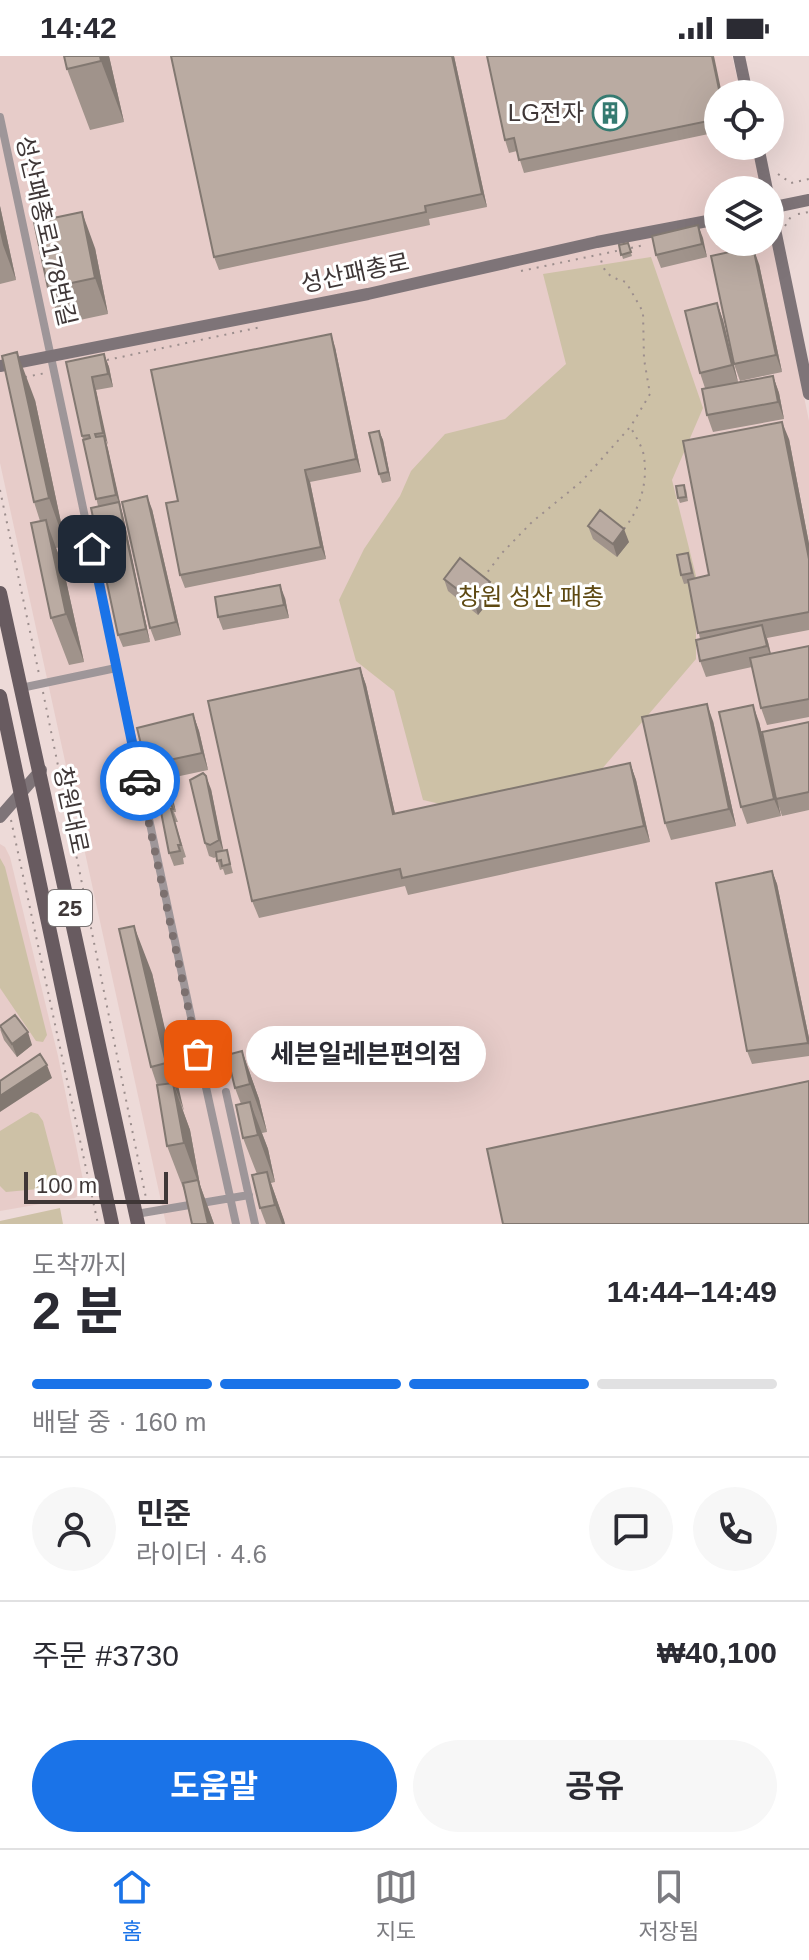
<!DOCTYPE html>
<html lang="ko">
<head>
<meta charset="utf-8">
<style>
  body { margin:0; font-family:Arial,"Noto Sans KR",sans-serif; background:#f7f7f7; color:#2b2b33; height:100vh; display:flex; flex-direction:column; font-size:30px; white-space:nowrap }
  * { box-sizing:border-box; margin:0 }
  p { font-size:26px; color:#7c7c81 }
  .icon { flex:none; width:44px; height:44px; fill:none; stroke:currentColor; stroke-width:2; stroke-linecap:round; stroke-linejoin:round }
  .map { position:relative; height:1168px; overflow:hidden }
  .details { display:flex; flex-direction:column; background:#fff; flex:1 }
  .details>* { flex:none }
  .fabs { position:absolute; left:704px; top:24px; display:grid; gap:16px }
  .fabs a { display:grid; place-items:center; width:80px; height:80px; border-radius:50%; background:#fff; box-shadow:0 8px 32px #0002; font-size:40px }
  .scale { position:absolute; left:24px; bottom:20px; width:144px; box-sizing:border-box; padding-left:8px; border:4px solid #3f3737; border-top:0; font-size:22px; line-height:28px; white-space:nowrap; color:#3f3737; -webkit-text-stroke:6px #fff; paint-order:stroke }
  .pin { position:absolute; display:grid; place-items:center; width:68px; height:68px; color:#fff; margin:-34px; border-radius:16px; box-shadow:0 4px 12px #0006 }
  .courier { position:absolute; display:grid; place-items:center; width:80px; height:80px; margin:-40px; border:6px solid #1a73e8; border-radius:50%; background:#fff; color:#222; box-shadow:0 2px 10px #0007 }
  .bubble { position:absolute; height:56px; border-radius:28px; background:#fff; box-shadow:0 8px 32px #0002; font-size:26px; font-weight:700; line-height:56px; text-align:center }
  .headline em { font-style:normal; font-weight:700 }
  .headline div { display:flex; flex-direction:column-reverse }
  .headline { display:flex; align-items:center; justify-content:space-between; height:136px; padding:0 32px }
  h1 { font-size:52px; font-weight:700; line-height:60px }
  .bar { display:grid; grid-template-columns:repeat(4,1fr); gap:12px 8px; align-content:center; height:96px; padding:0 32px }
  .bar i { height:10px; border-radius:6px; background:#e1e1e2 }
  .bar .current { background:#1a73e8 }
  .bar p { grid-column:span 4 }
  .line { display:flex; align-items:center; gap:20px; padding:0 32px; border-top:2px solid #e1e1e2 }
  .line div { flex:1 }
  .round { display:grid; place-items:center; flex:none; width:84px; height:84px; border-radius:42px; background:#f7f7f7 }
  .primary-button { display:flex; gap:16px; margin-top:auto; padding:16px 32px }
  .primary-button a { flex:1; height:92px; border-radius:48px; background:#1a73e8; color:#fff; font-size:32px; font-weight:700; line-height:92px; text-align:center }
  .primary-button a+a { background:#f7f7f7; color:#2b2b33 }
  .status { display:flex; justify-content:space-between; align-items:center; height:56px; padding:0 40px; background:#fff; direction:ltr }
  .status svg { height:22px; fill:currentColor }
  .menu { display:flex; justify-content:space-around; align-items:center; height:112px; border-top:2px solid #e1e1e2; background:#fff; font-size:22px; color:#7c7c81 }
  .menu a { display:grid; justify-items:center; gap:4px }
  .menu .current { color:#1a73e8 }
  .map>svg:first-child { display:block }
  .built { fill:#e7ccc9 }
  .green { fill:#cdc1a6 }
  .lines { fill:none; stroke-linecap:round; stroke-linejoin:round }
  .path { stroke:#9c8e8d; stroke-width:2; stroke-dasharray:2 6; stroke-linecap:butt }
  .street { stroke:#9e9699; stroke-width:8 }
  .secondary { stroke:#7e7478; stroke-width:12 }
  .primary { stroke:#685b60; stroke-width:14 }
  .wall { fill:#a0938b }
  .shaded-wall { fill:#827871 }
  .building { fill:#baaba2; stroke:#827871; stroke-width:2 }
  .done { stroke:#7c706f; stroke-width:8; stroke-dasharray:0 14.4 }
  .route { stroke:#1a73e8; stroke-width:10 }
  .labels { text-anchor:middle; stroke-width:6; stroke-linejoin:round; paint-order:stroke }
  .shield { fill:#fff; stroke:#797373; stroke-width:2 }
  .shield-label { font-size:22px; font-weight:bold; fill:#3f3737 }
  .poi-label { font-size:24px; fill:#3f3737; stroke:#fff; text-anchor:end }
  .street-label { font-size:24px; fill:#3f3737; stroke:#fff }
  .park-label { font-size:24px; fill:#5e4912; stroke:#fff }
</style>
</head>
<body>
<div class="status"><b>14:42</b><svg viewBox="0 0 49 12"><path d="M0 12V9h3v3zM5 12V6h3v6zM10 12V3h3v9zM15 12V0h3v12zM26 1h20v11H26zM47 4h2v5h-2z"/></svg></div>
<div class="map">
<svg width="809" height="1168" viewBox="0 0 809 1168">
  <rect width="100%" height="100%" fill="#eddad8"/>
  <path class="built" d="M0,0H732L741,38H718V90H752L762,134H718V186H770V174L809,365V1168H166L0,407Z
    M0,788L5,791L10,801L58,1000L85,1134L75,1142L0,1155Z"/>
  <path class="green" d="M651,201L703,352L672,424L696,520V603L601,714L453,751L423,744L394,635L356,605L339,544L364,493L400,440L411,415L445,378L505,363L566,308L543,218Z
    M0,802L5,811L47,979L43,986L36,985L0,932Z
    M31,1056L38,1058L43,1065L58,1122L49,1132L6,1136L0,1130V1075Z
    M60,1152L63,1168H0V1165Z"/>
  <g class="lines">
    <path class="path" d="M778,118L791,127L809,123
      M798,158L809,156
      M785,170L792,159
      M631,192L644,189
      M521,215L621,194
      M107,304L261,271
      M25,321L46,317
      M0,434L39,618
      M624,473C640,453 648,426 644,401C643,391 635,380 631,372
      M483,522L502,497L532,466L582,425L631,370L650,338L644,303L643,256L626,226C608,221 603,216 600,199
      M43,636L147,1147
      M11,764L98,1168"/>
    <path class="street" d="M0,61C82,430 154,800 236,1168
      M21,632L116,612
      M226,1036L255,1168
      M136,1158L249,1139"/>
    <path class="secondary" d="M739,0L747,38
      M758,90L767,134
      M770,149L809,338
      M770,152L809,144
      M0,310L368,238L597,186L718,163
      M0,761L41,714"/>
    <path class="primary" d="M0,537L138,1168
      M0,640L112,1168"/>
  </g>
  <path class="wall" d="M64,0H109L124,66L90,74L67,13Z
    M171,0H454L487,151L429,163L430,169L219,214L214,201Z
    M718,38V76L524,117L517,95L509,97L505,84Z
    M0,150L16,224L0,228Z
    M698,169L707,201L661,212L656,199Z
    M628,187L632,200L623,203L619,189Z
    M95,192L108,258L61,268L48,232Z
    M759,208L782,316L740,325L734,308Z
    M717,247L723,264L738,326L773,320L779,337L784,363L713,376L707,359L705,332L700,317Z
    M335,291L361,416L310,426L326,503L185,532L180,519L178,445Z
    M104,298L109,311L113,331L96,334L107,389L150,586L123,591L118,579L98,450L82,380L66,306Z
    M35,344L66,490L56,492L63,511L84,606L69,609L51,562L40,465L34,446Z
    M379,375L383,384L391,425L382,427L379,418Z
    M789,383L809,488V574L767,582L771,598L809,590V661L767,669L761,652L752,611L706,621L700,605V583L689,527L684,528L681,519L691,506L695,522L709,519Z
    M686,433L688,445L680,447L678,442Z
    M152,453L181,579L155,585L150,572Z
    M588,470L629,486L617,501L593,483Z
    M444,523L490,526L495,538L478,559L448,535Z
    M285,542L289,562L223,574L218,561Z
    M360,612L366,629L395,758L630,707L636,724L650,786L408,839L405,830L259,862L252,845Z
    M193,658L199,675L208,714L152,726L146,709Z
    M713,665L736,770L671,784L665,767Z
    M759,666L770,715L809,666V754L782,760L778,748L781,760L747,768L741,751Z
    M167,726L176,756H174L178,766H175L186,801L183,802L184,808L174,810L169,797Z
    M211,733L223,795L227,794L233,817L225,819L223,813L220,814L216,801L214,802L209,800L205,787Z
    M772,815L777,828L809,982V1000L752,1008L747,995Z
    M152,917L183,1055L190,1074L200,1129L214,1168H192L185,1137L167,1090L157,1029L151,1011Z
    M0,973L32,989L17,1001L4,984Z
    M242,995L259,1043L267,1076L262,1077L268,1093L275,1126L271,1127L285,1168H266L260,1152L257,1118L243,1082L241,1048L235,1032Z"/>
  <path class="shaded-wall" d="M100,0H109L124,66L101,5Z
    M452,0H454L487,151L482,138Z
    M712,0H714L722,38H720Z
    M0,150L16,224L3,189L0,176Z
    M82,156L95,192L108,258L95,222Z
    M698,169L703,182L707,201L702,188Z
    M753,191L759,208L782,316L776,299Z
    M717,247L723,264L738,326L732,309Z
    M331,278L335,291L361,416L356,403Z
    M17,296L35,344L66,490L49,442Z
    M104,298L109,311L113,331L108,318Z
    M773,320L779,337L784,363L778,346Z
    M92,321L96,334L108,389L103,377Z
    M782,366L789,383L809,488V503Z
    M379,375L383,384L391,425L388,416Z
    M104,380L108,393L121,451L116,439Z
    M305,414L310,426L326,503L321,491Z
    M147,440L152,453L181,579L176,566Z
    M119,446L123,459L150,586L146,573Z
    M46,464L63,511L84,606L66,558Z
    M624,473L629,486L617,501L613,488Z
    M490,526L495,538L478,559L474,546Z
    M280,529L285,542L289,562L284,549Z
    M762,569L768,586L773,607L767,590Z
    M360,612L366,629L399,775L393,758Z
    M707,648L713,665L736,770L729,753Z
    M753,649L759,666L781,760L774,743Z
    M193,658L199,675L208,714L202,697Z
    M630,707L636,724L650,786L644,770Z
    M206,720L211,733L224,797L219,784Z
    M167,726L172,738L176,756L171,743L167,736Z
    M772,815L777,828L809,982V990Z
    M134,870L152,917L184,1055L166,1007Z
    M28,976L32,989L17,1001L12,988Z
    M242,995L259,1043L267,1076L250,1028Z
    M47,1009L52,1022L0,1056V1040Z
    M173,1027L190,1074L200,1129L214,1168H208L200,1132L184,1087Z
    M250,1046L268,1093L275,1126L258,1079Z
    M267,1116L284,1164L285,1168H282L275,1149Z"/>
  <path class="building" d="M64,0H100L101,5L67,13Z
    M171,0H452L482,138L425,150L426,156L214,201Z
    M487,0H712L720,38H718V63L519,104L514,82L505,84Z
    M82,156L95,222L48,232L34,166Z
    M698,169L702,188L656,199L652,180Z
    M628,187L631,196L621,199L619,189Z
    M753,191L776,299L734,308L711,200Z
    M717,247L732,309L700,317L685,255Z
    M331,278L356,403L305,414L321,491L180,519L166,447L178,445L151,314Z
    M17,296L49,442L34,446L2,300Z
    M104,298L108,318L92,321L103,377L95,378L96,381L104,380L116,439L96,443L83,384L90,382L89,379L82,380L66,306Z
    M773,320L778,346L707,359L702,333Z
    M782,366L809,503V556L698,577L688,524L709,519L683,385Z
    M379,375L388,416L379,418L369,377Z
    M684,429L686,441L678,442L676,430Z
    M147,440L176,566L150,572L122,446Z
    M119,446L146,573L118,579L91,452Z
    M600,454L624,473L613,488L588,470Z
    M46,464L66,558L51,562L31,467Z
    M688,497L692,517L681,519L677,499Z
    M460,502L490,526L474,546L444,523Z
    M280,529L284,549L218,561L215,541Z
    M762,569L767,590L700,605L696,584Z
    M809,590V643L761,652L750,602Z
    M360,612L393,758L630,707L644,770L402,822L400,813L252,845L208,645Z
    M707,648L729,753L665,767L642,661Z
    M753,649L774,743L741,751L719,656Z
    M193,658L202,697L146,709L137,672Z
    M809,666V736L776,743L762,676Z
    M203,717L206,720L219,784L210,789L205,787L190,724Z
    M155,725L167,726V736H169L171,743H169L173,753H171L181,789H178L180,795L169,797Z
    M227,794L230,808L222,810L221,804L217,805L216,796Z
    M772,815L808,987L747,995L716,827Z
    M134,870L166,1007L151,1011L119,873Z
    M15,959L28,976L12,988L0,970Z
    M242,995L250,1028L235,1032L227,999Z
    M40,998L47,1009L0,1040V1025Z
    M809,1025V1168H503L487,1093Z
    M173,1027L184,1087L167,1090L157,1029Z
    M250,1046L258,1079L243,1082L236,1049Z
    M267,1116L275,1149L260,1152L252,1119Z
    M198,1124L208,1168H192L183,1127Z"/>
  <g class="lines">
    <path class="done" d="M140,725L198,998"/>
    <path class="route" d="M92,493L140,725"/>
  </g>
  <defs>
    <g id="building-ring" transform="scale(1.8)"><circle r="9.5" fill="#fff" stroke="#357b71" stroke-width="1.5"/><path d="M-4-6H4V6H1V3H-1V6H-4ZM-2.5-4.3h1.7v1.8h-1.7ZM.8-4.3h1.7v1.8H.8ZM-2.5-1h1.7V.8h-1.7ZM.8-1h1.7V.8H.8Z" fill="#357b71"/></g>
  </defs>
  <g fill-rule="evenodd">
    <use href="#building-ring" x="610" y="57"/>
  </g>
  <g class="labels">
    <rect class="shield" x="48" y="834" width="44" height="36" rx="6"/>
    <g class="shield-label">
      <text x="70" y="860">25</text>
    </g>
    <g class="poi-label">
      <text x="584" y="65">LG전자</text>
    </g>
    <g class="street-label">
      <text transform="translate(46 175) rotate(77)" y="8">성산패총로178번길</text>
      <text transform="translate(355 217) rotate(-12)" y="8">성산패총로</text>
      <text transform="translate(71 754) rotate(78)" y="8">창원대로</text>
    </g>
    <g class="park-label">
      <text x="531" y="549">창원 성산 패총</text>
    </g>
  </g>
</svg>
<div class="fabs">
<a><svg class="icon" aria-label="locate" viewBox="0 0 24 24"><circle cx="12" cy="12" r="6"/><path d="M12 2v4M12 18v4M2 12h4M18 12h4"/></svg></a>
<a><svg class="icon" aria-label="layers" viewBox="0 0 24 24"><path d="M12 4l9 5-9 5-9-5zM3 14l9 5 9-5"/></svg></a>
</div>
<div class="scale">100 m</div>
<div class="pin" style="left:198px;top:998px;background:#ea580c"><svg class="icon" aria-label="bag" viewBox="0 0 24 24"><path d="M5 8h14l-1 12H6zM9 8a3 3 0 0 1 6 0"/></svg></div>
<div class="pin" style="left:92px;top:493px;background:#1f2937"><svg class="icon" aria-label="home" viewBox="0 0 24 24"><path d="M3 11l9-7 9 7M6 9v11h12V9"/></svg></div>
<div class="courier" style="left:140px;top:725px"><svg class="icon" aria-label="car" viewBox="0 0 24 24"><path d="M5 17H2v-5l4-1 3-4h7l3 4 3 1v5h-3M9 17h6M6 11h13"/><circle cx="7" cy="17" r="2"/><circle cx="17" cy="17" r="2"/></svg></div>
<div class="bubble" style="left:246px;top:970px;width:240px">세븐일레븐편의점</div>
</div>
<section class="details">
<div class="headline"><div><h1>2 분</h1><p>도착까지</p></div><em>14:44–14:49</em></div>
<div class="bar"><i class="current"></i><i class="current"></i><i class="current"></i><i></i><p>배달 중 · 160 m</p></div>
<div class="line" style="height:144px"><a class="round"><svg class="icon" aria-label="person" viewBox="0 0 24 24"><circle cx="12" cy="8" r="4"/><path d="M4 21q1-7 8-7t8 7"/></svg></a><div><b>민준</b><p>라이더 · 4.6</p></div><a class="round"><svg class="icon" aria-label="chat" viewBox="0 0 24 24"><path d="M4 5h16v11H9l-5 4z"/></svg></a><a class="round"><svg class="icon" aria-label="phone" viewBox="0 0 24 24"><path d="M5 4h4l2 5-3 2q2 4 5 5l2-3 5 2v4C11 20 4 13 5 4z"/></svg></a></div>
<div class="line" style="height:104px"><div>주문 #3730</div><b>₩40,100</b></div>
<div class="primary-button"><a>도움말</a><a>공유</a></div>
</section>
<nav class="menu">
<a class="current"><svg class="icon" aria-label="home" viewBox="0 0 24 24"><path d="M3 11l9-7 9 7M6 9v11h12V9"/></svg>홈</a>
<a><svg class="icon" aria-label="map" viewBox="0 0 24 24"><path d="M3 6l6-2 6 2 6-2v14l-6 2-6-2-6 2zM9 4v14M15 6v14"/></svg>지도</a>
<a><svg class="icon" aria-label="saved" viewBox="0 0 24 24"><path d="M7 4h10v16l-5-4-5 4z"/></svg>저장됨</a>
</nav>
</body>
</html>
